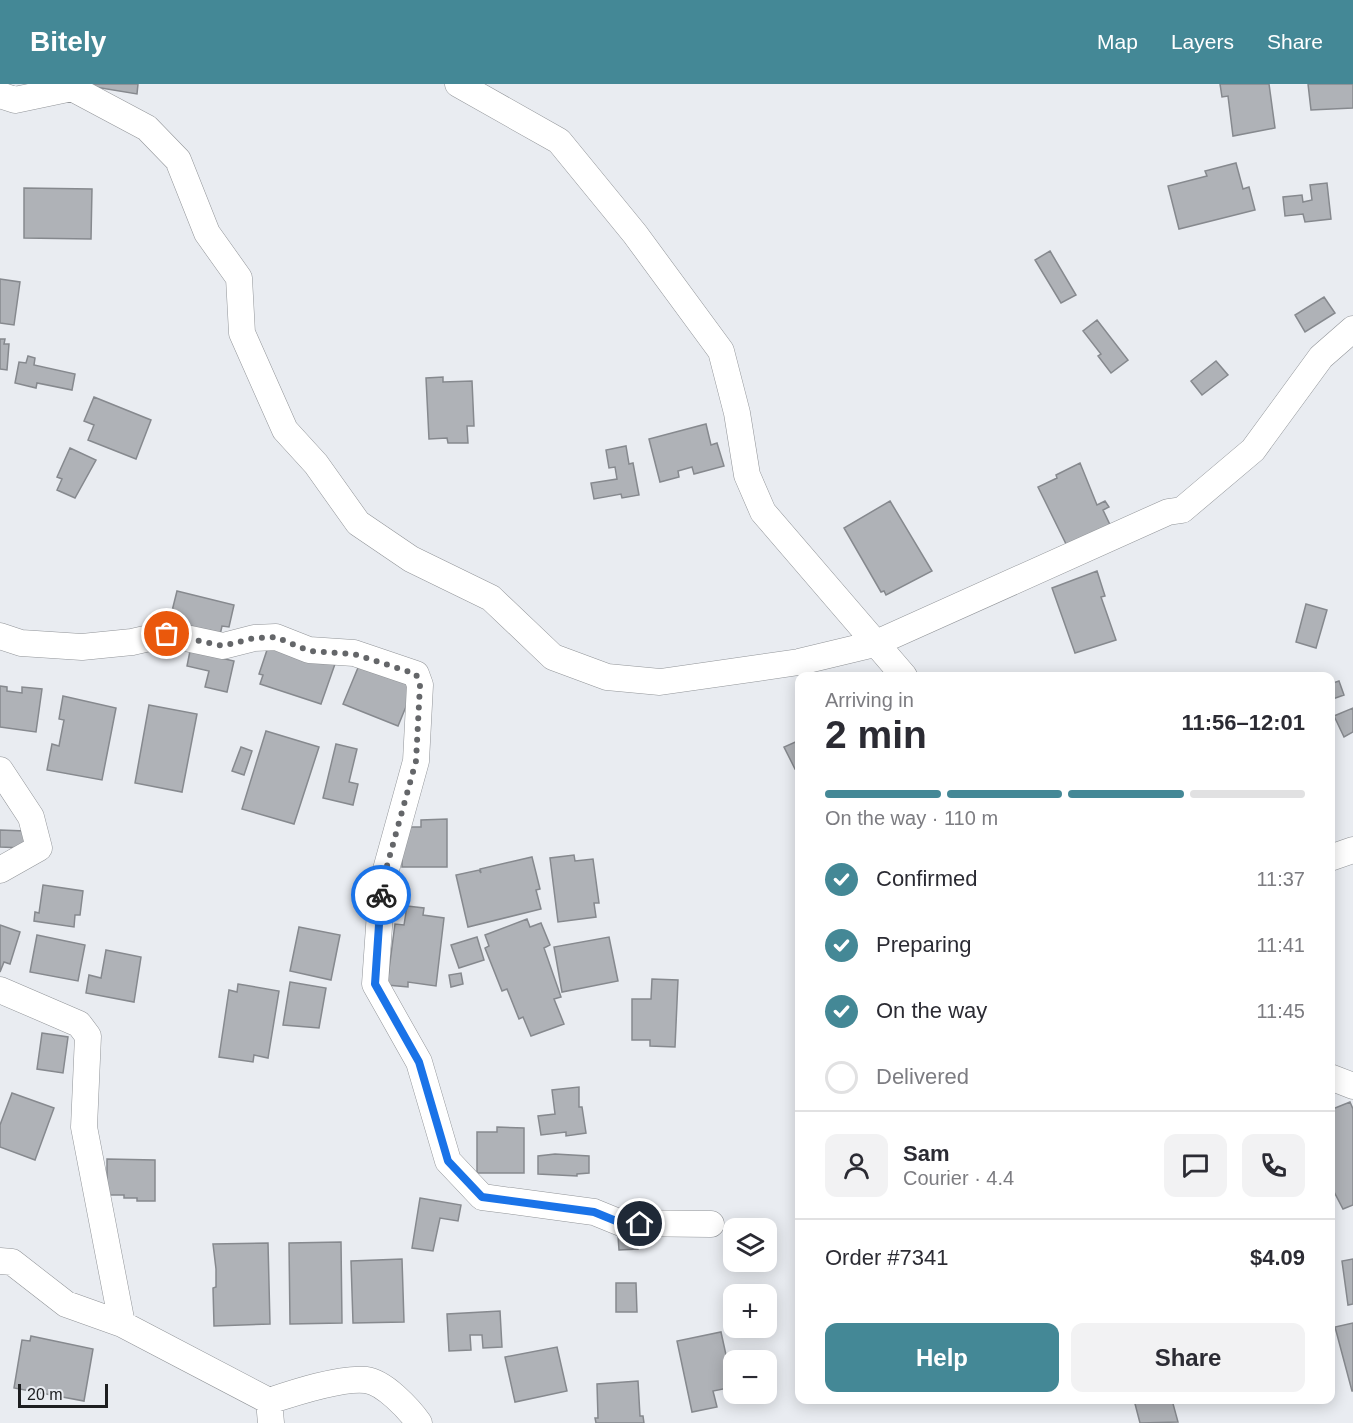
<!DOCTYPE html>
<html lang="en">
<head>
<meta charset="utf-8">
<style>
  body { margin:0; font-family:Helvetica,sans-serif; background:#f2f2f3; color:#2b2b33; height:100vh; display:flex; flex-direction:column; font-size:22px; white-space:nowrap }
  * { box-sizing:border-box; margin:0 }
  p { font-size:20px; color:#7c7c81 }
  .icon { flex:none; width:33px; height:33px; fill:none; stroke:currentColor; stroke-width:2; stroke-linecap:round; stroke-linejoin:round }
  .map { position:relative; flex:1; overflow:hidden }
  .details { position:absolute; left:795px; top:588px; width:540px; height:732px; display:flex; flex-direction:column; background:#fff; border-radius:12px; box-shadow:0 3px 15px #0003 }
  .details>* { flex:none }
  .tools { position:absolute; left:723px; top:1134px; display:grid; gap:12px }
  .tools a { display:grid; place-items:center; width:54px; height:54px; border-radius:12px; background:#fff; box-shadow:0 3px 15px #0003; font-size:30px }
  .scale { position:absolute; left:18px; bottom:15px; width:90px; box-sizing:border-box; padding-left:6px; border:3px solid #1d1e20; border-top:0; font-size:16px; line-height:21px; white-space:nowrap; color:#1d1e20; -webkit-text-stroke:4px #e9ecf1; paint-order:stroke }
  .pin { position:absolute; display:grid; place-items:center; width:51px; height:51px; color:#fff; margin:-26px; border:3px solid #fff; border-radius:50%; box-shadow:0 2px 6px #0007 }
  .courier { position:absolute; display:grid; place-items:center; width:60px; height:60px; margin:-30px; border:4px solid #1a73e8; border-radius:50%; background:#fff; color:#222; box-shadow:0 2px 8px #0007 }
  .head em { font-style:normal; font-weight:700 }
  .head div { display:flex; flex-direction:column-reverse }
  .head { display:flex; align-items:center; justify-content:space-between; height:102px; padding:0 30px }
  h1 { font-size:39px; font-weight:700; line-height:45px }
  .bar { display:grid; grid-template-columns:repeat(4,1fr); gap:9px 6px; align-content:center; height:72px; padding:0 30px }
  .bar i { height:8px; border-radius:4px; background:#e1e1e2 }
  .bar .selected { background:#448896 }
  .bar p { grid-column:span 4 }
  .line { display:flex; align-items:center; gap:15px; padding:0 30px; border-top:2px solid #e1e1e2 }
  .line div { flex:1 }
  .round { display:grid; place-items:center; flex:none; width:63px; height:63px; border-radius:12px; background:#f2f2f3 }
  ol { padding:0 30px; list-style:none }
  li { display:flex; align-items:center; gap:18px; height:66px }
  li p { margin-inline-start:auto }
  li .icon { padding:6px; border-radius:50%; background:#448896; color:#fff; stroke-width:4 }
  li:last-child { color:#7c7c81 }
  li i { width:33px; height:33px; border:3px solid #e1e1e2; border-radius:50% }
  .primary-button { display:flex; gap:12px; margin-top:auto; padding:12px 30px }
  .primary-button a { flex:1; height:69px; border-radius:12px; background:#448896; color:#fff; font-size:24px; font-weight:700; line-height:69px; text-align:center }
  .primary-button a+a { background:#f2f2f3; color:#2b2b33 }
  header { display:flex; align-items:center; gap:36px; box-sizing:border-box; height:84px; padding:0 30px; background:#448896; color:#fff }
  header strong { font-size:28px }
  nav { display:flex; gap:33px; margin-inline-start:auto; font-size:21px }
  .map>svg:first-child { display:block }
  .building { fill:#afb2b7; stroke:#86898e; stroke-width:1.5 }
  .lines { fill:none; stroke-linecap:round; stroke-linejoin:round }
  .minor-casing { stroke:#919498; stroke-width:27 }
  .minor { stroke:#fff; stroke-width:26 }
  .done { stroke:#646669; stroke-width:6; stroke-dasharray:0 10.8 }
  .route { stroke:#1a73e8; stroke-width:8 }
</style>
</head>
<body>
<header>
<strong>Bitely</strong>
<nav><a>Map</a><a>Layers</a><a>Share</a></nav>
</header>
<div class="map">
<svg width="1353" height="1339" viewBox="0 0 1353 1339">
  <rect width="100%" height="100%" fill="#e9ecf1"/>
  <path class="building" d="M77,0H138L137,10Z
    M1220,0H1269L1275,44L1233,52L1228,12L1222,13Z
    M1308,0H1353V24L1311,26Z
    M1236,79L1243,105L1249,103L1255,126L1179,145L1168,102L1207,92L1205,87Z
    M1327,99L1331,135L1305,138L1303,130L1285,132L1283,113L1302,111L1303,118L1312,116L1310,101Z
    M24,104L92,105L91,155L24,154Z
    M1050,167L1076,211L1061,219L1035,176Z
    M0,195L20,198L14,241L0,239Z
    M1324,213L1335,229L1305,248L1295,231Z
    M1097,236L1128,276L1111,289L1098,272L1101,270L1083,247Z
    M0,255H5L4,260H9L7,286L0,285Z
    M28,272L35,274L34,281L75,290L72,306L37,299L36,304L15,299L19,278L26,279Z
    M1216,277L1228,291L1202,311L1191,297Z
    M443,293V298L472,297L474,342H467L468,359H448L447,354L429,355L426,294Z
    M94,313L151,336L136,375L88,356L94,341L84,337Z
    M706,340L711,361L717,359L724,382L694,390L692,383L678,387L679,393L660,398L649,355Z
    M626,362L629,380L633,379L639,411L622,414L621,410L594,415L591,399L617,395L615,383L609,384L606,366Z
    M70,364L96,376L75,414L57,406L62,395L57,393Z
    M1080,379L1097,421L1105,417L1109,423L1103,426L1112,445L1069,466L1038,403L1057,394L1056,391Z
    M890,417L932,487L886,511L884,507L881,508L844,444Z
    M1097,487L1105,512L1101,513L1116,556L1075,569L1052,504Z
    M177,507L234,521L229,543L222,542L218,560L167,547Z
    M1306,520L1327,526L1316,564L1296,558Z
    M270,557L335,580L321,620L260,600L263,591L259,590Z
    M190,567L234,577L227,608L205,603L209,587L187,582Z
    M362,574L417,596L398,642L343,620Z
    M1339,597L1344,611L1330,616V600Z
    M0,602L7,603V607L22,609V603L42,605L36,648L0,643Z
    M63,612L116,624L102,696L47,686L52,660L59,662L64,636L59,635Z
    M149,621L197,630L182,708L135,699Z
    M1353,624V648L1344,653L1334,632Z
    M266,647L319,663L294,740L242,725Z
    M800,656V683L795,685L784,663Z
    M336,660L357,665L349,698L358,700L353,721L323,714Z
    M241,663L252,667L244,691L232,687Z
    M447,735V783H402V743H421V736Z
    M0,746L25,747L24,764L0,763Z
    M574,771L575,777L593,775L599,819H594L596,833L558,838L550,774Z
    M532,773L540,805L536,806L541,825L468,843L456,791L479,786L481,789L480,785Z
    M43,801L83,807L80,831H75L74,843L34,837L35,828L39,829Z
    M407,822L424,824L423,831L444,834L436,902L408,898V903L387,901L395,840L404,841Z
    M527,835L530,843L541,839L550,861L544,864L561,913L554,915L564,940L531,952L523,933L519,935L507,905L502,907L485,864L489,862L485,851Z
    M0,841L20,848L10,880L4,878L0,888Z
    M299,843L340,851L331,896L290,887Z
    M37,851L85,861L78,897L30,888Z
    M477,853L484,876L459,884L451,861Z
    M609,853L618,897L562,908L554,863Z
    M106,866L141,873L134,918L86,909L89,891L101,894Z
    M461,889L463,900L451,903L449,891Z
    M652,895L678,896L675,963L650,962V956H632V915H651Z
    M290,898L326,904L319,944L283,941Z
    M238,900L279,907L268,974L254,971L253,978L219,973L229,906L237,908Z
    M42,949L68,953L63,989L37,985Z
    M579,1003V1023H582L586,1049L566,1052V1048L541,1051L538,1032L555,1030L552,1006Z
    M12,1009L54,1024L35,1076L0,1063V1041Z
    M1350,1018L1353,1025V1121L1343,1125L1330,1100V1026Z
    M497,1043L524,1044V1089H477V1048H497Z
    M555,1070L589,1072V1089L577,1090V1092L538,1090V1072Z
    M107,1075L155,1076V1117H137V1114H124V1111H107Z
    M420,1114L461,1121L458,1137L440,1134L433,1167L412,1164Z
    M637,1151L638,1165L619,1166L618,1152Z
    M341,1158L342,1239L290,1240L289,1159Z
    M268,1159L270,1240L214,1242L213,1204L216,1203V1185L213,1160Z
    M402,1175L404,1238L353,1239L351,1177Z
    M1353,1175V1220L1348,1221L1342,1177Z
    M616,1199H636L637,1228H616Z
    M500,1227L502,1263L483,1264L482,1251H470L471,1266L449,1267L447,1230Z
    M1353,1239V1307H1352L1335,1243Z
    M721,1248L733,1303L713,1307L717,1323L692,1328L677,1257Z
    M31,1252L93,1265L84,1317L14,1304L22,1256L30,1257Z
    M557,1263L567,1307L515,1318L505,1273Z
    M638,1297L640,1332H643L644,1339H596L595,1334H598L597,1300Z
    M1134,1316H1172L1178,1338L1140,1339Z"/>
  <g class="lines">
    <g class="minor-casing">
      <path id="minor" d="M458,0L559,57L635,150L721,267L737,329L747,391L763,428L904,592
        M0,11L15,16L72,4L147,44L178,76L207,149L239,194L242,249L285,346L316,380L358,439L411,475L491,514L553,573L607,593L660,598L799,578L874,560L1168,428L1182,426L1253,366L1321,273L1353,245
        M0,552L21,559L82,563L132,558L167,550L223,562L254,554L276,553L309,566L354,569L416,590L420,601L416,677L382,800L375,900L419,978L448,1077L482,1113L594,1128L621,1139L711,1140
        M0,686L31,733L39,764L0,786
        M1330,774L1353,766
        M0,906L79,940L88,952L84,1043L122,1240
        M1330,993L1353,1002
        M0,1177L12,1178L66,1220L122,1240L269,1317C293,1309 341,1293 366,1296C384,1298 409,1325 419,1339
        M269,1317L271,1339"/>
    </g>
    <use href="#minor" class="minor"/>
  </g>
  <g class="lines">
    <path class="done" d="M167,550L223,562L254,554L276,553L309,567L354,570L416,590L420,601L416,677L382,800L381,811"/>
    <path class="route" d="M381,811L375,900L419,978L448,1077L482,1113L594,1128L621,1139L640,1140"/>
  </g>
</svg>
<div class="tools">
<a><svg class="icon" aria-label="layers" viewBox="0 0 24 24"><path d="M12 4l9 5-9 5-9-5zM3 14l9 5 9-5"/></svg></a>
<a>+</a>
<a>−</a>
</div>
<div class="scale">20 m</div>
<div class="pin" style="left:167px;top:550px;background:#ea580c"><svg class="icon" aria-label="bag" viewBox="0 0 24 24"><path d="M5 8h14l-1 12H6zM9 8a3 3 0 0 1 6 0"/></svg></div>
<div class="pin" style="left:640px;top:1140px;background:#1f2937"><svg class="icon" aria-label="home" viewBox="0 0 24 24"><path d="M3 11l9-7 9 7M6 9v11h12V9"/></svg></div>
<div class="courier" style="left:381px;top:811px"><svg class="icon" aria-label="bike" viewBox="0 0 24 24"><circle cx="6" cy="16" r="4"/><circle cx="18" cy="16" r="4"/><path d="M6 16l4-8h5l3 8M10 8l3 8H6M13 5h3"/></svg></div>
<section class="details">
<div class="head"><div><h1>2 min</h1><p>Arriving in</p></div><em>11:56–12:01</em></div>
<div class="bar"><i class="selected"></i><i class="selected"></i><i class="selected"></i><i></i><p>On the way · 110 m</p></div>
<ol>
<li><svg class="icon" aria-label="check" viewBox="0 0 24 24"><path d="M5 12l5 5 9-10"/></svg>Confirmed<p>11:37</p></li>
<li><svg class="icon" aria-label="check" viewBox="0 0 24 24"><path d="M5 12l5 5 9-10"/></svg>Preparing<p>11:41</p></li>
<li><svg class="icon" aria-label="check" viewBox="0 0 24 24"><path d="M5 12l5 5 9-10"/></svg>On the way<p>11:45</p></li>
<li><i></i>Delivered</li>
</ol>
<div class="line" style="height:108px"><a class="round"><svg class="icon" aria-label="person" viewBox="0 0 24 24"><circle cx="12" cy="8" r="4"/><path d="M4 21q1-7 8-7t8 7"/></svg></a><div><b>Sam</b><p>Courier · 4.4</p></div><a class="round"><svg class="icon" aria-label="chat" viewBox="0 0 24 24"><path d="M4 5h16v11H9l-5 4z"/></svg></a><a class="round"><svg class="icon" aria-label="phone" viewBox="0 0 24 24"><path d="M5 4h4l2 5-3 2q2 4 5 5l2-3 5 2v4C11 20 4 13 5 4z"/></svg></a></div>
<div class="line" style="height:78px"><div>Order #7341</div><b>$4.09</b></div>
<div class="primary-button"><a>Help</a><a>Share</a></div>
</section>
</div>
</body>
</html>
